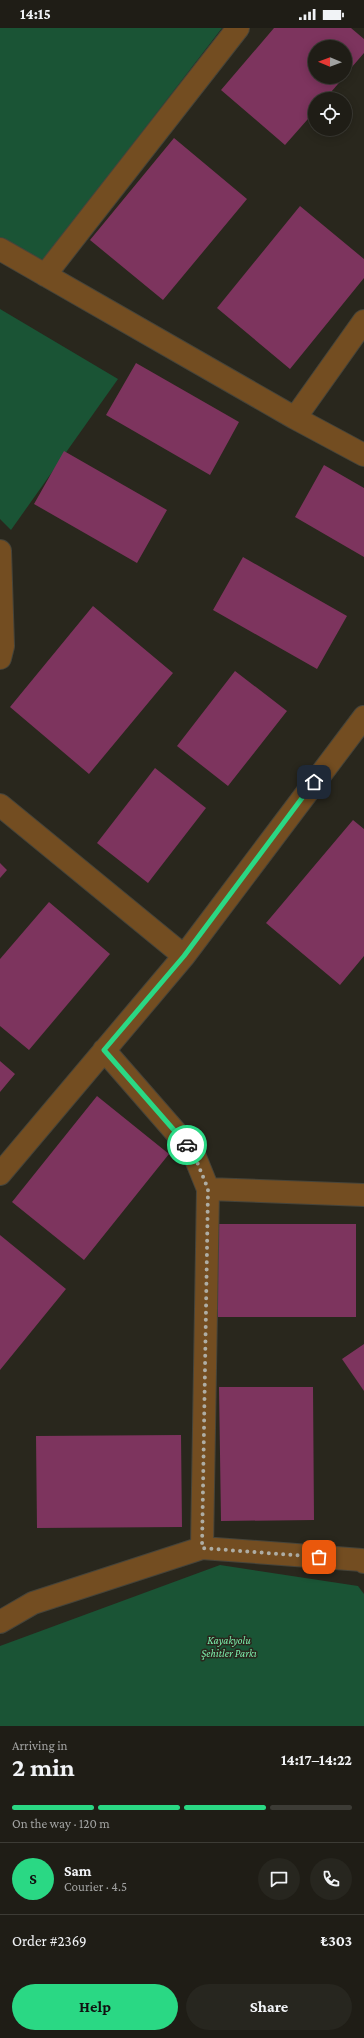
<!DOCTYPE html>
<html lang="en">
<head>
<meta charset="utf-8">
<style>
  body { margin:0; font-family:"Crimson Pro",serif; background:#27261f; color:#f1f3f6; height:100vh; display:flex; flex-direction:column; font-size:15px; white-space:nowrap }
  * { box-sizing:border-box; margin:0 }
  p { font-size:13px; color:#a1a2a1 }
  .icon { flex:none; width:22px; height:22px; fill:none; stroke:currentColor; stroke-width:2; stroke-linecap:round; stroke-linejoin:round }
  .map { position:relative; height:1698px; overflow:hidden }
  .details { display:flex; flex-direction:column; background:#1f1d16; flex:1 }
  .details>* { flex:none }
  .needle { width:26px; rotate:271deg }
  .controls { position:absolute; left:308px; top:12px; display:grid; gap:8px }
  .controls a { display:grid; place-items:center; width:44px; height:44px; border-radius:50%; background:#1f1d16; box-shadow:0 2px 10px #0003,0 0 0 1px #3c3b35; font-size:20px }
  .pin { position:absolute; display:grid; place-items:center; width:34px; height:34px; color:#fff; margin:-17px; border-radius:8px; box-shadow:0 2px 6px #0006 }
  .courier { position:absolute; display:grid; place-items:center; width:40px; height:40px; margin:-20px; border:3px solid #2ad884; border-radius:50%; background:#fff; color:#222; box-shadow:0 1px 5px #0007 }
  .head em { font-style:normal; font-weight:700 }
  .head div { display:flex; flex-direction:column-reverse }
  .head { display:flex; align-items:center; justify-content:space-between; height:68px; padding:0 12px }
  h1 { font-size:26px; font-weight:700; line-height:30px }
  .bar { display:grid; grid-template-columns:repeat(4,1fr); gap:6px 4px; align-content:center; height:48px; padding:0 12px }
  .bar i { height:5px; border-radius:3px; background:#3c3b35 }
  .bar .on { background:#2ad884 }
  .bar p { grid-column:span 4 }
  .line { display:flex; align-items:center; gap:10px; padding:0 12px; border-top:1px solid #3c3b35 }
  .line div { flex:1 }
  .round { display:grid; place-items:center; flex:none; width:42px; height:42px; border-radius:21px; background:#27261f }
  .action { display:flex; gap:8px; margin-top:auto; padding:8px 12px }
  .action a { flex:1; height:46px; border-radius:24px; background:#2ad884; color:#111; font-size:16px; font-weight:700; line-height:46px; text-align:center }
  .action a+a { background:#27261f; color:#f1f3f6 }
  .status { display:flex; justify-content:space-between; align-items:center; height:28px; padding:0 20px; background:#1f1d16; direction:ltr }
  .status svg { height:11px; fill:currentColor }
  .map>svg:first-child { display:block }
  .green { fill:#1a5435 }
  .building { fill:#7d345e }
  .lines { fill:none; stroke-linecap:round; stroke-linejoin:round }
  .minor-casing { stroke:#46443a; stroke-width:24 }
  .minor { stroke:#734d21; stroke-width:22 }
  .done { stroke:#aeada4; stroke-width:4; stroke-dasharray:0 7.2 }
  .route { stroke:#2ad884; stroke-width:5 }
  .labels { text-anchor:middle; stroke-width:3; stroke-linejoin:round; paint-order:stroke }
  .park-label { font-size:11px; font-style:italic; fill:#7df1ae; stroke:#29271d }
</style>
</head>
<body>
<div class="status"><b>14:15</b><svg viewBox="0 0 49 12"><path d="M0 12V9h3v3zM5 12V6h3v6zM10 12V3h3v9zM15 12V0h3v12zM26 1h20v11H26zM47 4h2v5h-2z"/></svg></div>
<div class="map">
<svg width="364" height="1698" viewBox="0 0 364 1698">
  <rect width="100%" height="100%" fill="#29271d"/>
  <path class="green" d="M0,0H222L42,234L0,209Z
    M0,281L118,351L11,502L0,491Z
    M220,1537L358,1558L364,1566V1698H0V1618Z"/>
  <path class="building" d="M274,0H351L364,11V25L345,47V19H315V49H344L325,71H315V83L285,117L221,62Z
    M174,110L247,171L163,272L90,212Z
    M300,178L364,231V250L290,341L217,280Z
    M136,335L239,394L210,447L106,387Z
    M64,423L167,482L137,535L34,476Z
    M324,437L364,460V529L295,489Z
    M243,529L347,588L317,641L213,582Z
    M93,578L173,645L89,746L10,679Z
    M235,643L287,683L228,758L177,718Z
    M155,740L206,780L148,855L97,815Z
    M353,792L364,801V928L340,957L266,895Z
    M0,835L7,842L0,850Z
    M49,874L110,926L29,1022L0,998V931Z
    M0,1033L15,1046L0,1064Z
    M97,1068L169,1126L84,1232L12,1174Z
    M218,1196H356V1289H218Z
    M0,1207L66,1261L0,1342Z
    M364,1316V1363L342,1331Z
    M219,1359H313L314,1492L221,1493Z
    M181,1407L182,1499L37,1500L36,1408Z"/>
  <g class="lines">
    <g class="minor-casing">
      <path id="minor" d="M0,221L295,390L364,427
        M45,247L238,0
        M295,390L364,293
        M0,523L3,618L0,630
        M0,777L184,928
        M104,1022L193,1124L208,1161L202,1520
        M0,1146L184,928L364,689
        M208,1161L364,1167
        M0,1594L33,1575L202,1520L362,1532L364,1534"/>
    </g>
    <use href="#minor" class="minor"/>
  </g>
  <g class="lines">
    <path class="done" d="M187,1117L193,1124L208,1161L202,1520L319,1529"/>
    <path class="route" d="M187,1117L104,1022L184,928L314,754"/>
  </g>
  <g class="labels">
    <g class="park-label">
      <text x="229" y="1616">Kayakyolu<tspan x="229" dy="13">Şehitler Parkı</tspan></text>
    </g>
  </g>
</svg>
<div class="controls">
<a><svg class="needle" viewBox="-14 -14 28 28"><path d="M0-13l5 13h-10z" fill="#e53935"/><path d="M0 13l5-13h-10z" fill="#a1a2a1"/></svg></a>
<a><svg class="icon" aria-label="locate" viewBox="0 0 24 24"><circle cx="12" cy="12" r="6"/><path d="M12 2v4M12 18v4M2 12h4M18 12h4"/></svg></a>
</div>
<div class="pin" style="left:319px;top:1529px;background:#ea580c"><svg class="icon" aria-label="bag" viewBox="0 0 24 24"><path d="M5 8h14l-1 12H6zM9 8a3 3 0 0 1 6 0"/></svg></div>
<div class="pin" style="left:314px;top:754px;background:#1f2937"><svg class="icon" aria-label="home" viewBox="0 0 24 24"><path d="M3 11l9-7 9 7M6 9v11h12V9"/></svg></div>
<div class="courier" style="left:187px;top:1117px"><svg class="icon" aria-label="car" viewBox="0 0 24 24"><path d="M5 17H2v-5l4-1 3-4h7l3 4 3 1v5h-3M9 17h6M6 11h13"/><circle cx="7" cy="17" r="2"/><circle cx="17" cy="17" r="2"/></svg></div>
</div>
<section class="details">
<div class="head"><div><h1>2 min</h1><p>Arriving in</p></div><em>14:17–14:22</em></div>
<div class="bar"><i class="on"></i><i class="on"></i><i class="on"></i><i></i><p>On the way · 120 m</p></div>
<div class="line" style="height:72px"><b class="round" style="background:#2ad884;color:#111">S</b><div><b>Sam</b><p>Courier · 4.5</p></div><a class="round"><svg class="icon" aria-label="chat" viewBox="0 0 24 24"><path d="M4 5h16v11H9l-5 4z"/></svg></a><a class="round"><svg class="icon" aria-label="phone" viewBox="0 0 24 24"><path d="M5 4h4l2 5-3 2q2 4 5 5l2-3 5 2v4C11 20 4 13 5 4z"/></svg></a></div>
<div class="line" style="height:52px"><div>Order #2369</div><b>₺303</b></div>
<div class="action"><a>Help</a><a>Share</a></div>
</section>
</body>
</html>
